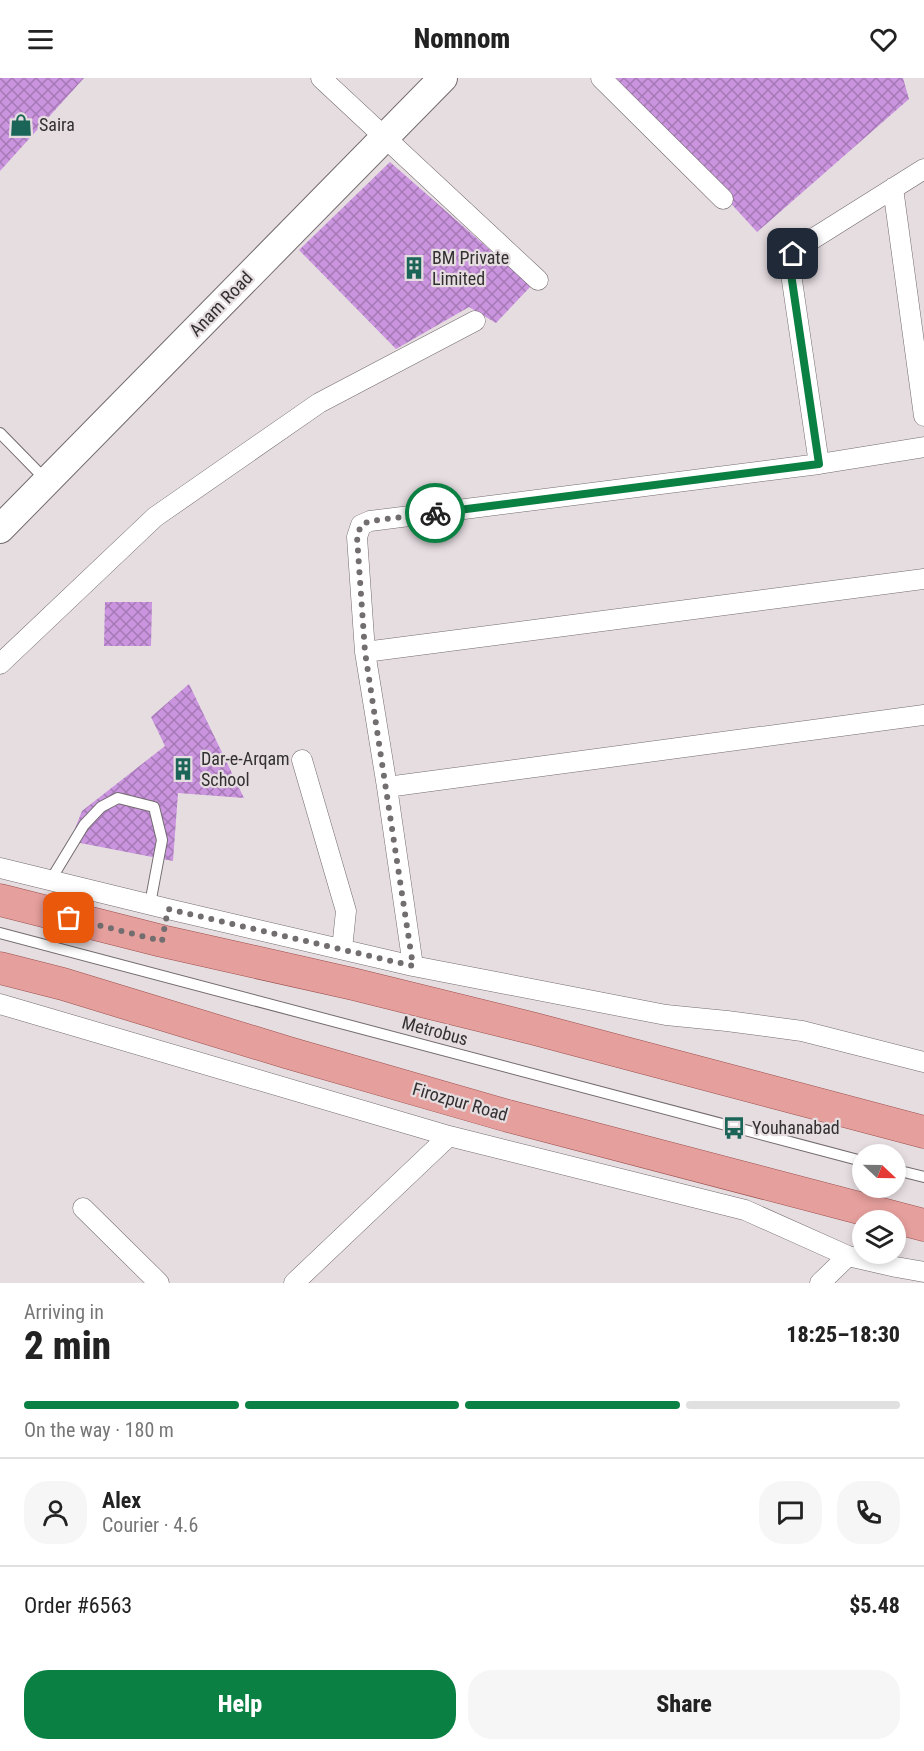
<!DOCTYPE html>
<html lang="en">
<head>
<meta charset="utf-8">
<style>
  body { margin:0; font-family:"Roboto Condensed",sans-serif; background:#f6f6f6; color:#222; height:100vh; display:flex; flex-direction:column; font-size:22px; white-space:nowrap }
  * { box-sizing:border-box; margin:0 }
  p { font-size:20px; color:#767676 }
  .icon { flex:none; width:33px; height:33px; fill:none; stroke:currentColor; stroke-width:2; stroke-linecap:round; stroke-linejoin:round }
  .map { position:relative; height:1205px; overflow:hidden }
  .drawer { display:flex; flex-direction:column; background:#fff; flex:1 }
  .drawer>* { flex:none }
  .needle { width:39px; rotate:112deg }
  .buttons { position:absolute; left:852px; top:1066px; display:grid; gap:12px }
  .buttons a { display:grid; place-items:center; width:54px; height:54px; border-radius:50%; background:#fff; box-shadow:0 3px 9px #0003; font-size:30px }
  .pin { position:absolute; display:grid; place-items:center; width:51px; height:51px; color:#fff; margin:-26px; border-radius:12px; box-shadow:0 3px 9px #0006 }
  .courier { position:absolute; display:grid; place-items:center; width:60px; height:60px; margin:-30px; border:4px solid #0b8043; border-radius:50%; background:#fff; color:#222; box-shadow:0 2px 8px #0007 }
  .head em { font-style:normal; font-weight:800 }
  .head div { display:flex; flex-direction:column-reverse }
  .head { display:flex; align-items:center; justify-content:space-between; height:102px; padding:0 24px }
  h1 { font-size:39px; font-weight:800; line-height:45px }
  .bar { display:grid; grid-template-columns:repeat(4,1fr); gap:9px 6px; align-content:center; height:72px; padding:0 24px }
  .bar i { height:8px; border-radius:4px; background:#e0e0e0 }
  .bar .on { background:#0b8043 }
  .bar p { grid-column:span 4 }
  .line { display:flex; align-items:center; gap:15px; padding:0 24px; border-top:2px solid #e0e0e0 }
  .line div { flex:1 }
  .round { display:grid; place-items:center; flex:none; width:63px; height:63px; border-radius:24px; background:#f6f6f6 }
  .action { display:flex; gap:12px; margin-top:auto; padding:12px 24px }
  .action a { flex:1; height:69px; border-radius:24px; background:#0b8043; color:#fff; font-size:24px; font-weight:800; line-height:69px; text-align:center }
  .action a+a { background:#f6f6f6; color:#222 }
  header { display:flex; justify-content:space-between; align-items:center; height:78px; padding:0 24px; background:#fff; font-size:27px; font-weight:800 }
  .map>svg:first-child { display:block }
  .building { fill:url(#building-cross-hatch) }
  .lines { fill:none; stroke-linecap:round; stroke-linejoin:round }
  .lane-casing { stroke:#736b6f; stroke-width:12 }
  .street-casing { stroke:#736b6f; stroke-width:21 }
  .secondary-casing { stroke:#736b6f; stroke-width:30 }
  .primary-casing { stroke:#9b4f4c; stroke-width:33 }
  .lane { stroke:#fff; stroke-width:10 }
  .street { stroke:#fff; stroke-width:20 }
  .secondary { stroke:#fff; stroke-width:28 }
  .primary { stroke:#e59f9c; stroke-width:32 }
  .done { stroke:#726d6f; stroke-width:6; stroke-dasharray:0 10.8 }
  .route { stroke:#0b8043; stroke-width:8 }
  .labels { text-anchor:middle; stroke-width:4.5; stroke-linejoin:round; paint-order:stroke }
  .poi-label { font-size:18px; fill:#333031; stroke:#e6dde1; text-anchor:start }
  .street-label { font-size:18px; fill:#333031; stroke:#e6dde1 }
</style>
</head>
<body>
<header><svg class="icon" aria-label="menu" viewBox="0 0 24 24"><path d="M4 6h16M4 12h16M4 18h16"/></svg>Nomnom<svg class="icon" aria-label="heart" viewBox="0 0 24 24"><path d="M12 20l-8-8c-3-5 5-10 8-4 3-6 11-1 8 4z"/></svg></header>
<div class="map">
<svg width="924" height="1205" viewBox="0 0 924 1205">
  <defs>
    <pattern id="building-cross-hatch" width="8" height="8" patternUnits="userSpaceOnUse" patternTransform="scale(1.5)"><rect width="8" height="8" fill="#ca94df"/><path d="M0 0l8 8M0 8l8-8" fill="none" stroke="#a579b5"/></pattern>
  </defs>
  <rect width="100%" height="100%" fill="#e6dde1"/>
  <path class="building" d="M0,0H84L0,93Z
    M616,0H903L909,21L757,154Z
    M390,84L531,208L496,245L469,229L396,271L299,172Z
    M105,524H152L151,568H104Z
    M189,606L244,720L178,715L173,783L70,763L82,733L165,668L151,639Z"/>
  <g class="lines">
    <g class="lane-casing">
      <path id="lane" d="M0,355L46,402
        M50,803L84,747L101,729L118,720L154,729L162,762L150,826
        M0,855L862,1083
        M896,1092L924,1099"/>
    </g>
    <g class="street-casing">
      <path id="street" d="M321,0L538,202
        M601,0L723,121
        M893,110L924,338
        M819,386L790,189L793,176L803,167L924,91
        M365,574L357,459L361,447L370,443L819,386L924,369
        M0,586L155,439L319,325L475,243
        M302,682L346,833L342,871
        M387,709L365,574L924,501
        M0,790L168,831L413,888L666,937L727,943L802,953L924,984
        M413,888L387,709L924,637
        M0,926L449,1058L745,1132L848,1178L896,1189L924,1194
        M83,1130L159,1205
        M294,1205L449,1058
        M820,1205L848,1178"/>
    </g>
    <g class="secondary-casing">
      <path id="secondary" d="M0,451L443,0"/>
    </g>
    <g class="primary-casing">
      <path id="primary" d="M0,822L162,863L353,906L535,951L924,1054
        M0,890L63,906L289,975L508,1038L924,1147"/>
    </g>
    <use href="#lane" class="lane"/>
    <use href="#street" class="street"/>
    <use href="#secondary" class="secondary"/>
    <use href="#primary" class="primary"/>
  </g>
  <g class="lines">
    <path class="done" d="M69,840L162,863L168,831L413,888L365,574L357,459L361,447L370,443L435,435"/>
    <path class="route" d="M435,435L819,386L790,189L793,176"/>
  </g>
  <defs>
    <g id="shop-bare" transform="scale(1.8)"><path d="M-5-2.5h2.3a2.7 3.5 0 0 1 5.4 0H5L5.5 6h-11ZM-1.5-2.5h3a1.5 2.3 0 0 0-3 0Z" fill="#1b6458" stroke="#e6dde1" stroke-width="2.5" paint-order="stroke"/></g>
    <g id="building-bare" transform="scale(1.8)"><path d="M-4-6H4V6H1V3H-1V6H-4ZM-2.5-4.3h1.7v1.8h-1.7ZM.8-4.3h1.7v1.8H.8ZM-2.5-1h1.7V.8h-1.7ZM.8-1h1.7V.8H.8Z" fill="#1b6458" stroke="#e6dde1" stroke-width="2.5" paint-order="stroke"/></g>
    <g id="bus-bare" transform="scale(1.8)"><path d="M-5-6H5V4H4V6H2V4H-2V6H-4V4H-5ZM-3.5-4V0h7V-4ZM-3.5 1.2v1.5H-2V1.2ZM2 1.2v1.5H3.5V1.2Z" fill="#1b6458" stroke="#e6dde1" stroke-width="2.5" paint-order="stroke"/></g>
  </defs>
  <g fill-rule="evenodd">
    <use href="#shop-bare" x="21" y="47"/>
    <use href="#building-bare" x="414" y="190"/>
    <use href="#building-bare" x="183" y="691"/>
    <use href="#bus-bare" x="734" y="1050"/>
  </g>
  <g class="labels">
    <g class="poi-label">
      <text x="39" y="53">Saira</text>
      <text x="432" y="186">BM Private<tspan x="432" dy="21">Limited</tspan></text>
      <text x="201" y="687">Dar-e-Arqam<tspan x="201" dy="21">School</tspan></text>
      <text x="752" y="1056">Youhanabad</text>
    </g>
    <g class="street-label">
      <text transform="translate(221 226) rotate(-46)" y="6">Anam Road</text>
      <text transform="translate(435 953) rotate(15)" y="6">Metrobus</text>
      <text transform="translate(460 1024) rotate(16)" y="6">Firozpur Road</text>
    </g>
  </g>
</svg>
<div class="buttons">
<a><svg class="needle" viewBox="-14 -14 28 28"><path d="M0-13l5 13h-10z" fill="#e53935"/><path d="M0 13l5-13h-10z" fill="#767676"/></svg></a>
<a><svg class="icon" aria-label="layers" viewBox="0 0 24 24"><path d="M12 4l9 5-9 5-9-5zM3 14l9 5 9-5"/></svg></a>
</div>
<div class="pin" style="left:69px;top:840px;background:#ea580c"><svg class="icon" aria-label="bag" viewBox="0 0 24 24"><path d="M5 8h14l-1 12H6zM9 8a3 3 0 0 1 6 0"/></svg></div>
<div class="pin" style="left:793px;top:176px;background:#1f2937"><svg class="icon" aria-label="home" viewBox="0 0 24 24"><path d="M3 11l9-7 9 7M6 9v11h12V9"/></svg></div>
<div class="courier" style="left:435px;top:435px"><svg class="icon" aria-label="bike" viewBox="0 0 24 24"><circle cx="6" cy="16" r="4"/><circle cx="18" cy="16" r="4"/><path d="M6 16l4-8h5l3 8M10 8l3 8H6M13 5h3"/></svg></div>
</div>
<section class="drawer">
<div class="head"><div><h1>2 min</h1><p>Arriving in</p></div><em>18:25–18:30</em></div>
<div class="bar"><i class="on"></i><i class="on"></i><i class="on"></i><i></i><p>On the way · 180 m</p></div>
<div class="line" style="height:108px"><a class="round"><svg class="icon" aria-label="person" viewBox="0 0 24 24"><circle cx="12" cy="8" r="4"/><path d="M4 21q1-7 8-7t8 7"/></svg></a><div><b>Alex</b><p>Courier · 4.6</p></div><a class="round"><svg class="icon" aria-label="chat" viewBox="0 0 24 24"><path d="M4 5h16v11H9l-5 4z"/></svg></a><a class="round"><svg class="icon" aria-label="phone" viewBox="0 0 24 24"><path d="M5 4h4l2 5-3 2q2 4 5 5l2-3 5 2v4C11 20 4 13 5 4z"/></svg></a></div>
<div class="line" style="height:78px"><div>Order #6563</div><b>$5.48</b></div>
<div class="action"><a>Help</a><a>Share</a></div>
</section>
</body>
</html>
